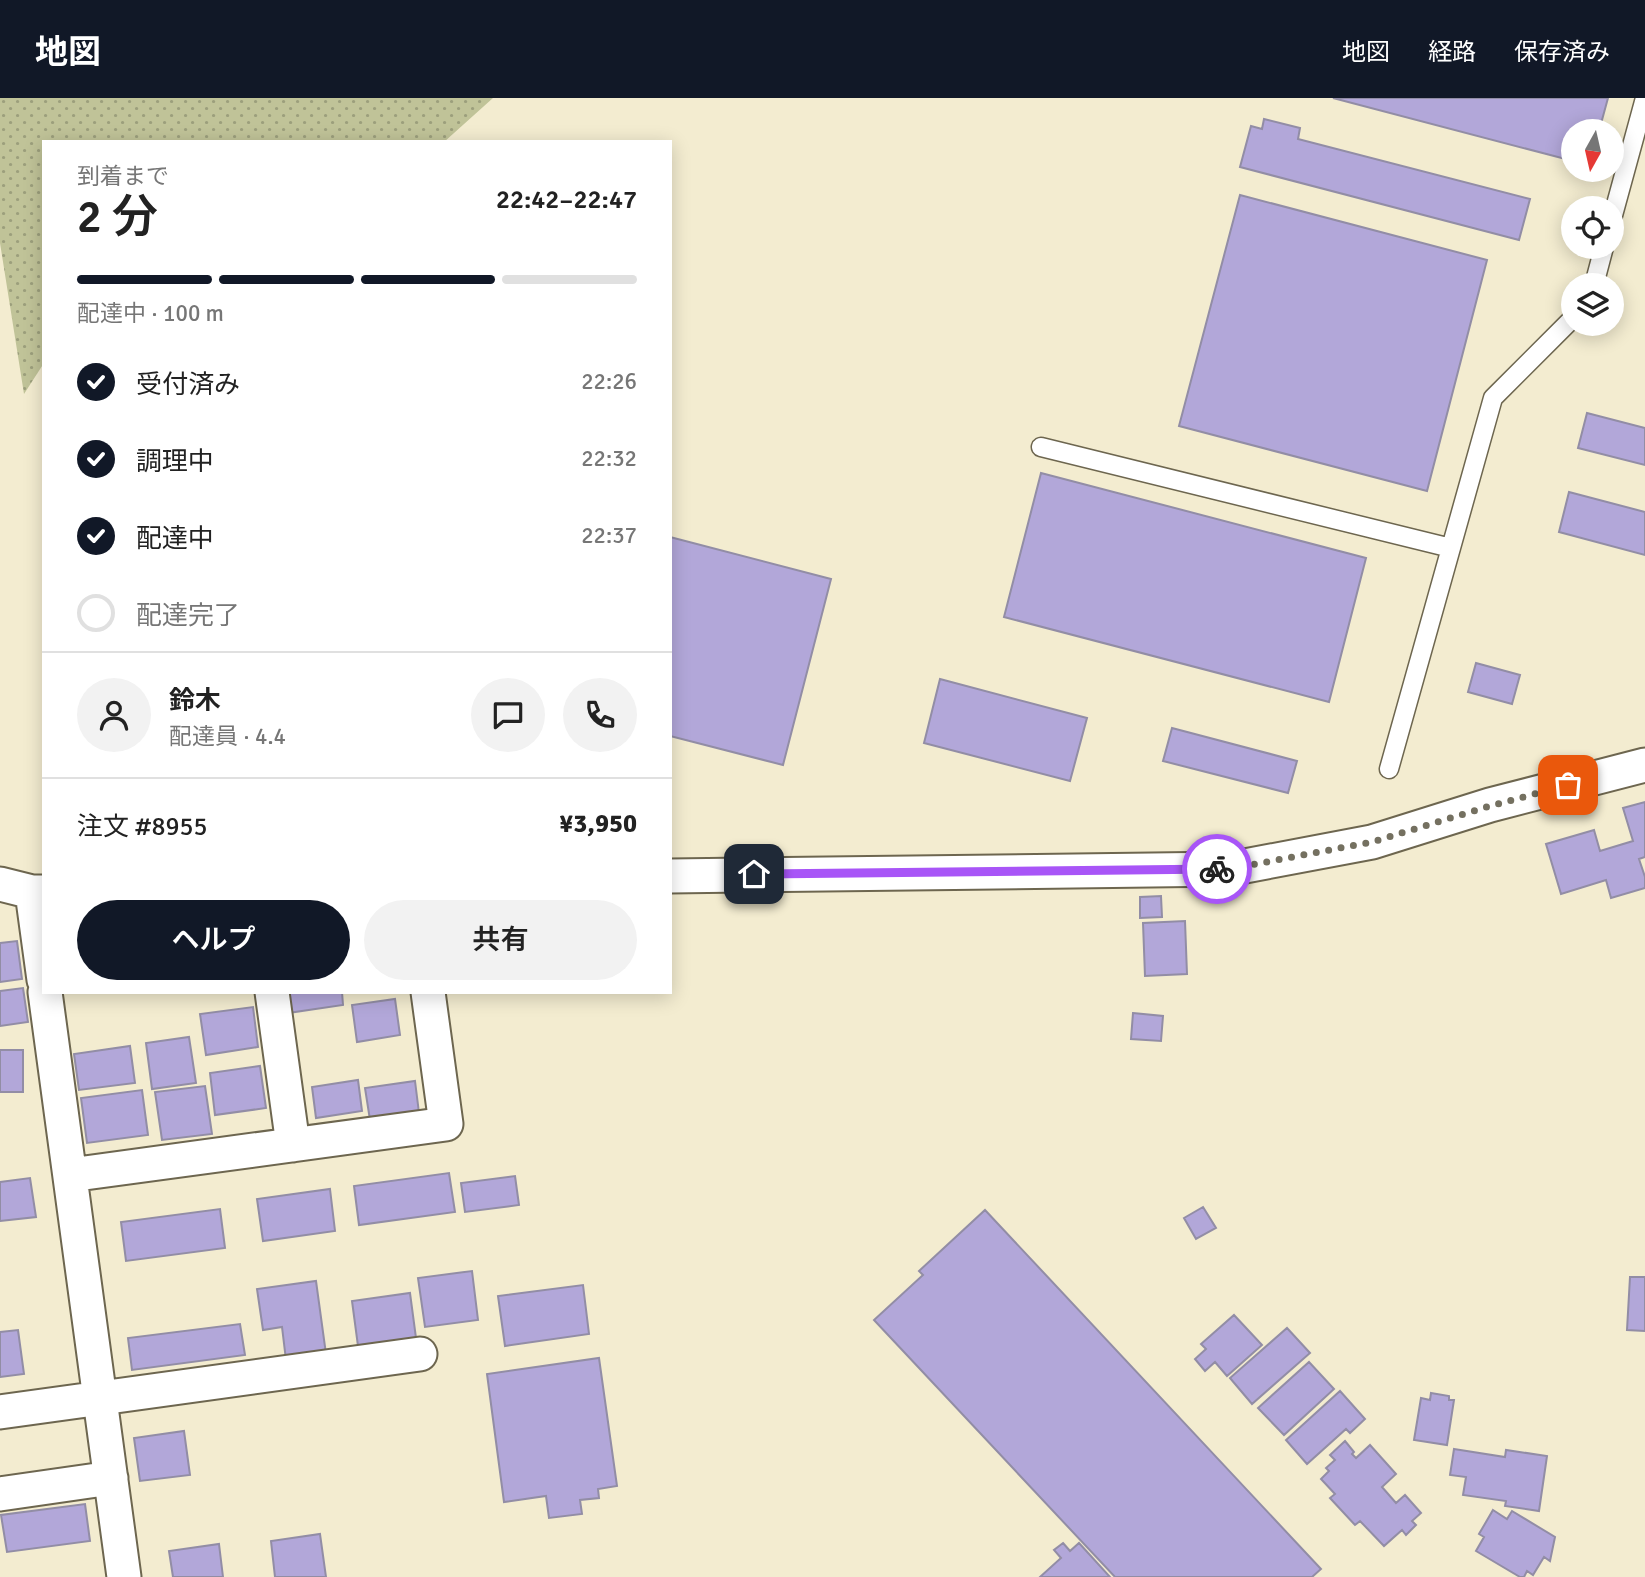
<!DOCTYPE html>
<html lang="ja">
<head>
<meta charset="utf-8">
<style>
  body { margin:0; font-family:Signika,"Noto Sans JP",sans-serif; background:#f2f2f2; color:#222; height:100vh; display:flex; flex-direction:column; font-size:26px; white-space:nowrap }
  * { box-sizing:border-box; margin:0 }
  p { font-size:23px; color:#767676 }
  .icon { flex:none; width:38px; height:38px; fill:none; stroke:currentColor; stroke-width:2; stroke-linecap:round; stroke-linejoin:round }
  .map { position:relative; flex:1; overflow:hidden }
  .details { position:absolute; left:42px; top:42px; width:630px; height:854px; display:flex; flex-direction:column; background:#fff; border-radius:0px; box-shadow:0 4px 18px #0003 }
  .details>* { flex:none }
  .needle { width:46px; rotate:188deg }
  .tools { position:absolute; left:1561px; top:21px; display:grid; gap:14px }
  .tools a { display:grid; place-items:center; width:63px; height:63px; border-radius:50%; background:#fff; box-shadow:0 4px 18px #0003; font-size:35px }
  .pin { position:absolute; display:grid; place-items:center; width:60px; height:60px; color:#fff; margin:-30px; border-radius:14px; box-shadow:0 4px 10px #0006 }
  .courier { position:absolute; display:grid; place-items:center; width:70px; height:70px; margin:-35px; border:5px solid #a855f7; border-radius:50%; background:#fff; color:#222; box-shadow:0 2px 9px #0007 }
  .summary em { font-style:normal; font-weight:600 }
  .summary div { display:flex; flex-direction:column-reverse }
  .summary { display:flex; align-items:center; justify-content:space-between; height:119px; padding:0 35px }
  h1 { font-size:46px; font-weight:600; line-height:52px }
  .bar { display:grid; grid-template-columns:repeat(4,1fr); gap:10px 7px; align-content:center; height:84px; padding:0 35px }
  .bar i { height:9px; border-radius:5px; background:#e0e0e0 }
  .bar .current { background:#111827 }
  .bar p { grid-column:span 4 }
  .line { display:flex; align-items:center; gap:18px; padding:0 35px; border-top:2px solid #e0e0e0 }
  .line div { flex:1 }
  .round { display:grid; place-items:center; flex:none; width:74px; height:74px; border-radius:37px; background:#f2f2f2 }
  ol { padding:0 35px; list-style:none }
  li { display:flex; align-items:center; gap:21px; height:77px }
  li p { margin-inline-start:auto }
  li .icon { padding:7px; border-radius:50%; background:#111827; color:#fff; stroke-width:4 }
  li:last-child { color:#767676 }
  li i { width:38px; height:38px; border:4px solid #e0e0e0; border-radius:50% }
  .primary-button { display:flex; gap:14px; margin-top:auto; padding:14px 35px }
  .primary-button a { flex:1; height:80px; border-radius:42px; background:#111827; color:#fff; font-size:28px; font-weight:600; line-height:80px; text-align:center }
  .primary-button a+a { background:#f2f2f2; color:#222 }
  header { display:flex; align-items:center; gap:42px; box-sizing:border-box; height:98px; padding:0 35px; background:#111827; color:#fff }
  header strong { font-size:33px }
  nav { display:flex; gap:38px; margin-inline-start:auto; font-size:24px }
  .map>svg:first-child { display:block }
  .grass { fill:url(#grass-dots) }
  .building { fill:#b2a7d9; stroke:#928da5; stroke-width:2 }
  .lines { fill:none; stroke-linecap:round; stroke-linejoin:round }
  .lane-casing { stroke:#6d664f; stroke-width:21 }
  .street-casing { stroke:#6d664f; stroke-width:37 }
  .lane { stroke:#fff; stroke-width:18 }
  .street { stroke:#fff; stroke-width:33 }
  .done { stroke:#747060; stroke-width:7; stroke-dasharray:0 12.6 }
  .route { stroke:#a855f7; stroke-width:9 }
</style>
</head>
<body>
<header>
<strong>地図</strong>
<nav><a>地図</a><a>経路</a><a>保存済み</a></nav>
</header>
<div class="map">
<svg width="1645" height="1479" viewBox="0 0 1645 1479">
  <defs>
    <pattern id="grass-dots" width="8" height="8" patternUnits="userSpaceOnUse" patternTransform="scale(1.75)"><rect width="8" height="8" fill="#c0c398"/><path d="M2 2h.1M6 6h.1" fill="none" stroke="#9c9f7c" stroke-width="1.8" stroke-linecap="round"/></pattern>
  </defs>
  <rect width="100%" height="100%" fill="#f3ecd0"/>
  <path class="grass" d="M0,0H493L444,44H44V265L24,296L0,145Z"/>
  <path class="building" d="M1333,0H1608L1599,33H1573V63Z
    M1264,21L1300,30L1298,41L1530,101L1519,142L1240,69L1251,28L1262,31Z
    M1240,97L1487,162L1427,393L1179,328Z
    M1587,315L1645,330V367L1578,350Z
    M1041,375L1366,460L1329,604L1004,519Z
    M1569,394L1645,414V457L1559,434Z
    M670,439L831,481L783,667L670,638Z
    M1476,565L1520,577L1512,606L1468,594Z
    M940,581L1087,620L1070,683L924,645Z
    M1172,630L1297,663L1288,695L1163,663Z
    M1645,704V759L1639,761L1645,779V790L1611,800L1606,782L1561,796L1546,746L1594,732L1600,753L1633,743L1623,710Z
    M1161,798L1162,819L1140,820V799Z
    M1185,823L1187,876L1145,878L1143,825Z
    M17,843L22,881L0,884V845Z
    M23,890L28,924L0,928V893Z
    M285,894H342L343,907L288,915Z
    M395,901L400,937L357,944L352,907Z
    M253,909L258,949L206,957L200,916Z
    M1133,915L1163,918L1161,943L1131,941Z
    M189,939L196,985L152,991L146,945Z
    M130,948L135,985L79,992L74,956Z
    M0,952H23V994H0Z
    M260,968L266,1010L215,1017L210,975Z
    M358,982L362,1013L316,1020L312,989Z
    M415,983L419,1015L370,1022L365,990Z
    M205,988L212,1036L162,1042L155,994Z
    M142,992L148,1037L87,1045L81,1000Z
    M449,1075L455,1114L359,1127L354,1088Z
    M515,1078L519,1107L465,1114L461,1085Z
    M30,1080L36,1119L0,1123V1084Z
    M330,1091L335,1133L263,1143L257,1101Z
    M1203,1109L1216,1130L1196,1141L1184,1120Z
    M220,1111L225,1150L126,1163L121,1124Z
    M985,1112L1321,1471L1312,1479H1115L874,1222L923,1177L919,1173Z
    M472,1173L478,1222L425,1229L418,1180Z
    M1630,1179H1645V1233L1627,1232Z
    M316,1183L326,1256L286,1262L282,1229L263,1232L257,1191Z
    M583,1187L589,1236L505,1248L498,1198Z
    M410,1195L416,1240L358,1248L352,1203Z
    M1234,1217L1262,1247L1227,1278L1215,1264L1205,1273L1195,1261L1206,1251L1201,1246Z
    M240,1226L245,1257L132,1272L128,1240Z
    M1287,1230L1310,1255L1252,1306L1230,1280Z
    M18,1232L24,1276L0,1279V1234Z
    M599,1260L617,1388L598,1391L599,1400L580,1402L582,1416L549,1420L546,1398L504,1404L487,1276Z
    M1309,1264L1334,1291L1284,1337L1258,1310Z
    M1340,1293L1365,1321L1350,1335L1346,1331L1307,1366L1286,1342Z
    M1431,1295L1449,1298V1302H1454L1447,1347L1414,1342L1421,1300L1430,1302Z
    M184,1333L190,1377L140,1383L134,1340Z
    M1345,1343L1354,1354L1352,1356L1356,1360L1370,1347L1396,1376L1382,1389L1396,1405L1405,1397L1421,1415L1412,1423L1416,1427L1406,1437L1402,1432L1384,1448L1360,1423L1355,1427L1330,1400L1335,1396L1321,1381L1329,1373L1326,1370L1335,1362L1330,1357Z
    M1454,1351L1505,1359L1506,1352L1547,1358L1539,1413L1505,1408L1506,1403L1463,1397L1466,1379L1450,1377Z
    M85,1406L90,1443L7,1454L1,1417Z
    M1493,1412L1507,1421L1512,1413L1555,1439L1550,1463L1544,1459L1533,1477L1527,1473L1524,1479H1520L1476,1453L1484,1439L1479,1436Z
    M320,1436L326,1479H275L271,1443Z
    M1063,1445L1070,1453L1079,1445L1110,1479H1040L1061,1460L1054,1452Z
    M219,1446L223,1479H173L169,1453Z"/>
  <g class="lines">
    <g class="lane-casing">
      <path id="lane" d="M1612,121L1645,0
        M1594,187L1604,149
        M1041,349L1451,450
        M1389,671L1493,300L1573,220"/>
    </g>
    <g class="street-casing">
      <path id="street" d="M670,778L1229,771L1372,744L1490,707L1645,667
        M0,786L32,794H44
        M32,794L44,882
        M45,894L124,1479
        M272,894L293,1047
        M70,1077L446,1026L428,894
        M0,1314L420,1256
        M0,1396L111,1380"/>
    </g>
    <use href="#lane" class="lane"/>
    <use href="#street" class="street"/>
  </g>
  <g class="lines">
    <path class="done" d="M1217,771H1229L1372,744L1490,708L1568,687"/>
    <path class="route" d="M754,776L1217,771"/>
  </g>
</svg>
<div class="tools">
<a><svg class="needle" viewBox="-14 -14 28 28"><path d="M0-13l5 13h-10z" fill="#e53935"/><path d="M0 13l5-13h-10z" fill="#767676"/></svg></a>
<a><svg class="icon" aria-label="locate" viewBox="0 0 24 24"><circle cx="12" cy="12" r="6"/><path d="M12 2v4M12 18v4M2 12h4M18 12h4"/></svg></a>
<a><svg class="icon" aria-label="layers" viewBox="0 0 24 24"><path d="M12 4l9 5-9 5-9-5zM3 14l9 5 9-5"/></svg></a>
</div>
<div class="pin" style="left:1568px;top:687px;background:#ea580c"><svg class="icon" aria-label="bag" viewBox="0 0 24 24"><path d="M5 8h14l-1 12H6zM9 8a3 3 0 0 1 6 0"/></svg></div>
<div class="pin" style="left:754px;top:776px;background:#1f2937"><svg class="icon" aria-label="home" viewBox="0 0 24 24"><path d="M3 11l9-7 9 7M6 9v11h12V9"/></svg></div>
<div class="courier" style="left:1217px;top:771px"><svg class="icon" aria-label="bike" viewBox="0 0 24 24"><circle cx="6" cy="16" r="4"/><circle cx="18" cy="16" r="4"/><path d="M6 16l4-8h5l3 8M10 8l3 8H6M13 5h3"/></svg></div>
<section class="details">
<div class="summary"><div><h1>2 分</h1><p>到着まで</p></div><em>22:42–22:47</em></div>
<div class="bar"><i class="current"></i><i class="current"></i><i class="current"></i><i></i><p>配達中 · 100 m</p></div>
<ol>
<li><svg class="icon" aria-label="check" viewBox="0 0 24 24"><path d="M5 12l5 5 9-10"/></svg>受付済み<p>22:26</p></li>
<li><svg class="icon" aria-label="check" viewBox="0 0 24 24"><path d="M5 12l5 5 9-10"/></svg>調理中<p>22:32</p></li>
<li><svg class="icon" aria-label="check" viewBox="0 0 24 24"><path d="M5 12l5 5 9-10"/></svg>配達中<p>22:37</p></li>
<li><i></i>配達完了</li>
</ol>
<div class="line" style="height:126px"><a class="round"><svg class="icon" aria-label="person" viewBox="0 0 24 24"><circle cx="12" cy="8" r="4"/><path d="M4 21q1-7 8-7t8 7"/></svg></a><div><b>鈴木</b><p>配達員 · 4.4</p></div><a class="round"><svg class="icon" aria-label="chat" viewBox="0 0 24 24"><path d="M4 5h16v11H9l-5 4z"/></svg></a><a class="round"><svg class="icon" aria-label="phone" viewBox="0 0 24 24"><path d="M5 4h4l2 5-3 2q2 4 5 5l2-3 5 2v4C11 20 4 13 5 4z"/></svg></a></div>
<div class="line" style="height:91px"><div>注文 #8955</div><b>¥3,950</b></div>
<div class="primary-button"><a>ヘルプ</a><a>共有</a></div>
</section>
</div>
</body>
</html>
